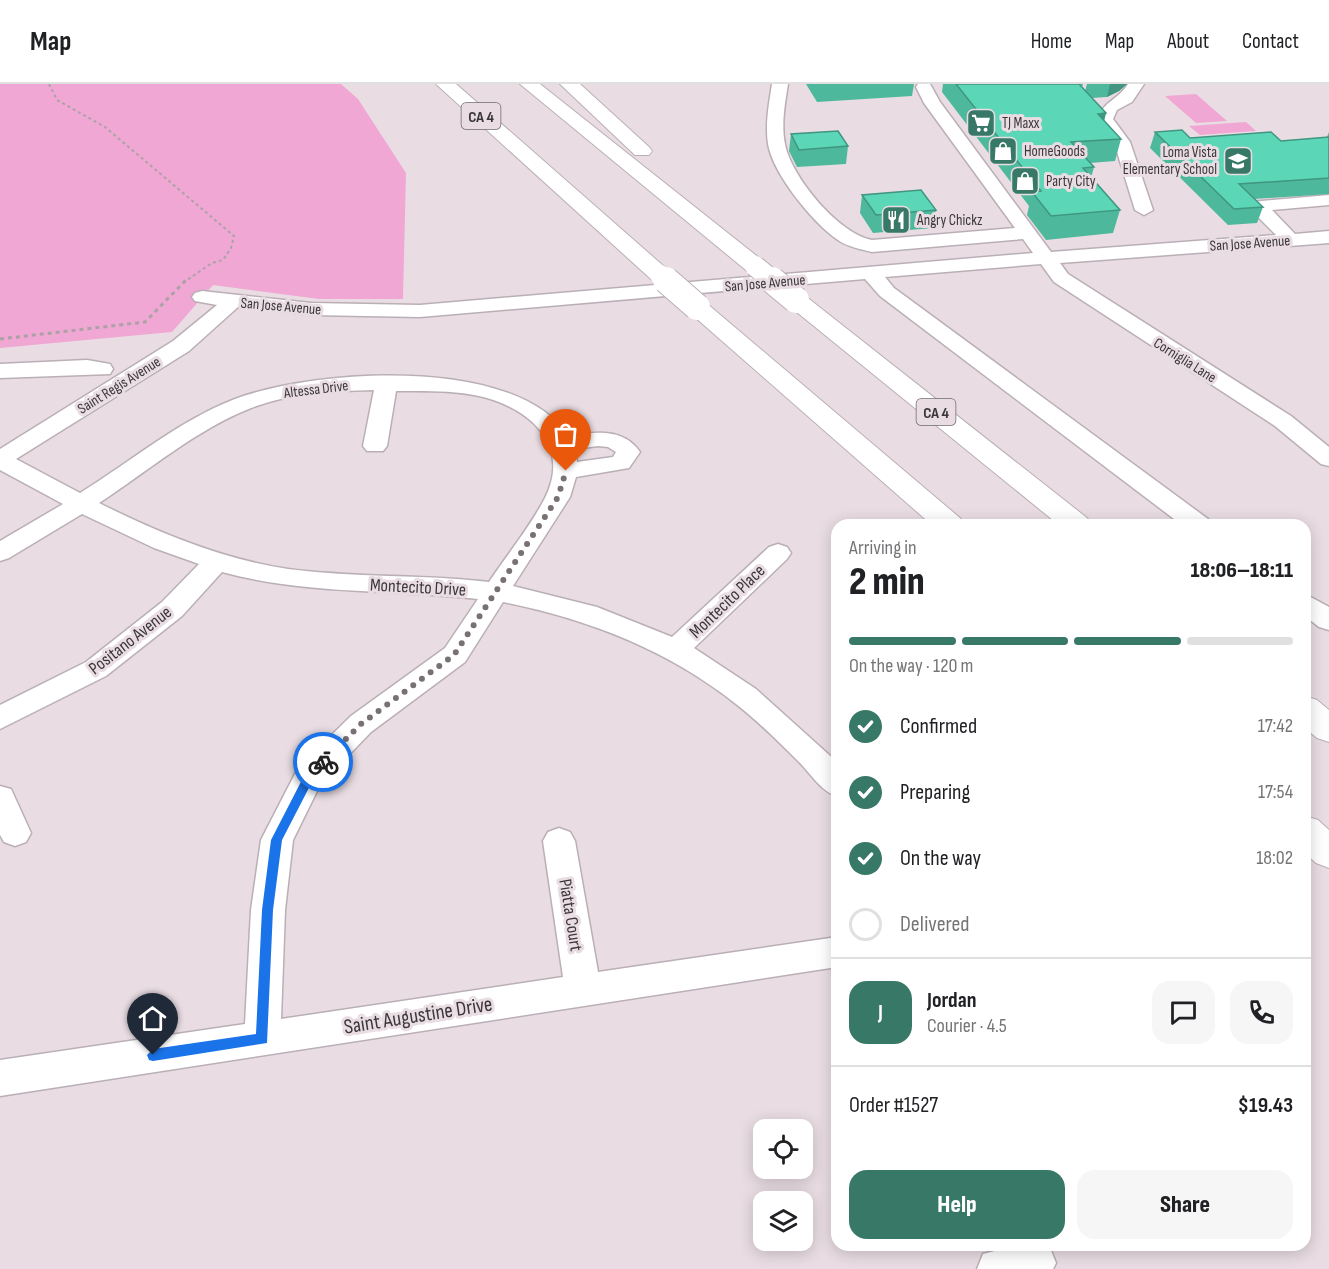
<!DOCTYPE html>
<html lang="en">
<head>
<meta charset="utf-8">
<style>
  body { margin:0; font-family:"Sofia Sans Condensed",sans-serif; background:#f6f6f6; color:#202124; height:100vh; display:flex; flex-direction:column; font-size:22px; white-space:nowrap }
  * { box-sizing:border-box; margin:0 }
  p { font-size:20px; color:#757577 }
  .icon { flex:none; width:33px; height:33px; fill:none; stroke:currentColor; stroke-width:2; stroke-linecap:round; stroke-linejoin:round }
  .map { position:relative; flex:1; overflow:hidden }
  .sheet { position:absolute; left:831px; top:435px; width:480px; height:732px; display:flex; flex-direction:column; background:#fff; border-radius:18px; box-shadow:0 3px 15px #0003 }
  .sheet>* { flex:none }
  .controls { position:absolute; left:753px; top:1035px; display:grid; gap:12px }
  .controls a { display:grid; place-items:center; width:60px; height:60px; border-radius:12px; background:#fff; box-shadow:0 3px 15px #0003; font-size:30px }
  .pin { position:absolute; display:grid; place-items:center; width:51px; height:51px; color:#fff; margin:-62px -26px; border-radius:50% 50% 50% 0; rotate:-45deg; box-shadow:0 0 6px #0007 }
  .pin .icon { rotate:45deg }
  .courier { position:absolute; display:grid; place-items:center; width:60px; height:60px; margin:-30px; border:4px solid #1a73e8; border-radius:50%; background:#fff; color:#222; box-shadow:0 2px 8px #0007 }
  .headline em { font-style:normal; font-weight:800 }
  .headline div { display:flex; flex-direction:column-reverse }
  .headline { display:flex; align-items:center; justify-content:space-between; height:102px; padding:0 18px }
  h1 { font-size:39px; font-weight:800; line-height:45px }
  .bar { display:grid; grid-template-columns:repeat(4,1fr); gap:9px 6px; align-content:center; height:72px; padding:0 18px }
  .bar i { height:8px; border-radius:4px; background:#e0e0e0 }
  .bar .current { background:#377867 }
  .bar p { grid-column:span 4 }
  .line { display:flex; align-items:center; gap:15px; padding:0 18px; border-top:2px solid #e0e0e0 }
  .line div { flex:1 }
  .round { display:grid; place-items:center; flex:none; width:63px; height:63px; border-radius:18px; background:#f6f6f6 }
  ol { padding:0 18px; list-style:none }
  li { display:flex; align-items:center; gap:18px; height:66px }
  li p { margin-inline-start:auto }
  li .icon { padding:6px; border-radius:50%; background:#377867; color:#fff; stroke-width:4 }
  li:last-child { color:#757577 }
  li i { width:33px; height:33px; border:3px solid #e0e0e0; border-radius:50% }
  .button { display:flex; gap:12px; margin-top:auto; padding:12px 18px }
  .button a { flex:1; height:69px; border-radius:18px; background:#377867; color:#fff; font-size:24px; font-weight:800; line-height:69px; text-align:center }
  .button a+a { background:#f6f6f6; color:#202124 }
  header { display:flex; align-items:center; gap:36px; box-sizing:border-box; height:84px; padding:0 30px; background:#fff; border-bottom:2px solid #e0e0e0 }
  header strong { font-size:28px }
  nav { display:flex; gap:33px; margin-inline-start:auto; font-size:21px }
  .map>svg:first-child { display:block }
  .green { fill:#f0a7d3 }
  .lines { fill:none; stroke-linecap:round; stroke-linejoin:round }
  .minor-casing { stroke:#baafb6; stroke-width:3 }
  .highway-casing { stroke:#baafb6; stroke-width:2 }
  .path-far1 { stroke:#aba2a7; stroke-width:2; stroke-dasharray:3 3; stroke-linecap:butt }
  .path { stroke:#aba2a7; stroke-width:3; stroke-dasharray:4 4; stroke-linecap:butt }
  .minor { fill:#fff; fill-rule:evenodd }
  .highway { fill:#fff; fill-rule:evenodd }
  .highway-bridge-far1-casing { stroke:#baafb6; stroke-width:22; stroke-linecap:butt }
  .highway-bridge-casing { stroke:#baafb6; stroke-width:28; stroke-linecap:butt }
  .highway-bridge-far1 { stroke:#fff; stroke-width:20 }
  .highway-bridge { stroke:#fff; stroke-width:26 }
  .wall { fill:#4eb89d }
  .shaded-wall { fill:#409680 }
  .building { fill:#5bd6b7; stroke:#409680; stroke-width:1.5 }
  .route { fill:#1a73e8 }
  .done { stroke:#787174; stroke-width:6; stroke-dasharray:0 10.8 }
  .labels { text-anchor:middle; stroke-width:6; stroke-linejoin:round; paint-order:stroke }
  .far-poi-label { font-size:15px; fill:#3b3739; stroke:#e9dde3; text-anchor:start }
  .far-street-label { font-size:15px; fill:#3b3739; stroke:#e9dde3 }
  .shield { fill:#e9dde3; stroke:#6f696c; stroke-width:1.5 }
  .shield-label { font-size:16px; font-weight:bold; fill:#3b3739 }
  .street-label { font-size:18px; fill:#3b3739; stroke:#e9dde3 }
  .near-street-label { font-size:21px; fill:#3b3739; stroke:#e9dde3 }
</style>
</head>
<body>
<header>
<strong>Map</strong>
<nav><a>Home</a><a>Map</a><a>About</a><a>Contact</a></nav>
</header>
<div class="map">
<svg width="1329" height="1185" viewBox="0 0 1329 1185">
  <rect width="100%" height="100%" fill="#e9dde3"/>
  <path class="green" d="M0,0H341L358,15L406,89L403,215H319L213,201L172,248L0,264Z
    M1196,10L1227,37L1196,39L1165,12Z
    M1246,38L1256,47L1200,51L1189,42Z"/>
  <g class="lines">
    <g class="minor-casing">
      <path id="minor" d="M772,0H788C785,19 781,41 785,60C791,93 839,150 872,156L1015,144L924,19L916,3L918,0H930L940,18L1051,168L1276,151L1251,126L1248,122L1251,118L1329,111V121L1272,126L1295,150L1329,147V159L1060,179L1068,190L1291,332L1329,363V382L1321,380L1275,342L1054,198L1041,180L885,193L894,204L1208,435L1212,441H1182L880,212L865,195L420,233L311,231L238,223L189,267L16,375L80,409C130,378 180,336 235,315C314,285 516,271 568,352C594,348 623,343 640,368L629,384L576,393L570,413L513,502L597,523L672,553L769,463L778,460L787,463L791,469L787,475L694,564L756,605L837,678V712C820,707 810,688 797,676C778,657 758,637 736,620C668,566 588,535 503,518L465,578L371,648L320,701L293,756L285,826L281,935L563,893L543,757L548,748L559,744L570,748L575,757L598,888L837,853V883L0,1012V976L245,940L251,826L261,756L298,684L351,632L445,564L478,515C392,505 306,511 222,488L182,532L106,592L0,645V621L86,578L162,518L199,480L154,464L82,430L9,474L0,477V457L63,420L0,386V365L173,257L217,221L195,217L192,213L195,209L202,207L311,219L420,221L1033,169L1023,155L872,168C860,165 848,163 838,156C813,139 773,90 768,60C765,41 769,19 772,0ZM374,306L363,362L367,367H383L387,362L396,307C423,307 451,306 479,312C528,323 572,360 545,414C530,443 507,471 489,498C422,490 355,494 288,485C222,475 159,449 99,419C148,387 197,345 251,324C290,309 332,307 374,306ZM598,362L608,363L616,368L613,373L577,378L575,365Z
        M1128,0H1144L1132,18L1117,26L1113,35L1130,58L1153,126L1144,131L1135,126L1114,58L1097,35C1106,15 1117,17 1128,0Z
        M87,276L110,280L113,285L110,290L0,294V280Z
        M1305,510L1329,523V546L1319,543L1305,532Z
        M0,702L11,705L31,749L26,758L15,762L4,758L0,751Z
        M1018,1161H1042L1050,1164L1056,1179L1053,1185H977L983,1170Z"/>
    </g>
    <g class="highway-casing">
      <path id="highway" d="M436,0H456L668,186L671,191L668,196H652Z
        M520,0H540L763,177L766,182L763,187H747Z
        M560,0H580L649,63L652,67L649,71H635Z
        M796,209L804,211L1087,434L1092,441H1059L788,221L784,216L788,211Z
        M697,216L705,218L960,434L965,441H932L689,228L685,223L689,218Z
        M1305,612L1317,616L1329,626V658L1317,654L1305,644Z
        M1305,732L1318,736L1329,746V784L1316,779L1305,769Z"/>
    </g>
    <path class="path-far1" d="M49,0L57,16L105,43L234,152L231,164L223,176L212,179L184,198"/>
    <path class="path" d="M0,255L145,238L186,196"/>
    <use href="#minor" class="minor"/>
    <use href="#highway" class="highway"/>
    <g class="highway-bridge-far1-casing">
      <path id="highway-bridge-far1" d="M755,182L774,198
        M660,191L668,198"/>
    </g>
    <g class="highway-bridge-casing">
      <path id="highway-bridge" d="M666,196L697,223
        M772,196L796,216"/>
    </g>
    <use href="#highway-bridge-far1" class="highway-bridge-far1"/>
    <use href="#highway-bridge" class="highway-bridge"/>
  </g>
  <path class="wall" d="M806,0H914L912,12L817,18Z
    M943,0H1083L1082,3L1085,7L1087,0H1127L1119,7L1107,13L1092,14L1106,29L1104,37L1121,55L1115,77L1090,79L1094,83L1091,94L1120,126L1113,149L1046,156L1027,131L1029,122L942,8Z
    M1155,48L1190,54L1281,57L1327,53L1329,48V110L1254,115L1263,123L1257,139L1228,141L1150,64Z
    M791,50L848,62L846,80L797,83L789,67Z
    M862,111L936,126L933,144L873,149L860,129Z"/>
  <path class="shaded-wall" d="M1110,0H1127L1119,7L1107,13Z
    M1106,29L1100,52L1098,30Z"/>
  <path class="building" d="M956,0H1079L1106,29L1098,30L1121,55L1071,58L1094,83L1083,84L1120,126L1051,132L1032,108L1041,107Z
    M1182,46L1190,54L1271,48L1281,57L1329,53V94L1239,100L1263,123L1234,125L1155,48Z
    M838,47L848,62L799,66L791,50Z
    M921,106L936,126L876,131L862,111Z"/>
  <path class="route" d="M323,674L329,678L313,696L282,756L273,826L267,959L153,977L149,976L147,971L153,965L256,950L262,826L271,756L305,690Z"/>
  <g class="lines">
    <path class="done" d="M323,678L361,640L454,571L558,413L566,387"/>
  </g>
  <defs>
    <g id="supermarket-square" transform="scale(1.5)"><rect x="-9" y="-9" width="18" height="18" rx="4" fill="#377867" stroke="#e9dde3"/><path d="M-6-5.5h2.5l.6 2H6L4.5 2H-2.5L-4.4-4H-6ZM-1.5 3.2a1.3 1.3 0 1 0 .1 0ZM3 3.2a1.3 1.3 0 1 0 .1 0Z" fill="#fff"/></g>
    <g id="shop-square" transform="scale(1.5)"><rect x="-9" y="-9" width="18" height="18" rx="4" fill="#377867" stroke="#e9dde3"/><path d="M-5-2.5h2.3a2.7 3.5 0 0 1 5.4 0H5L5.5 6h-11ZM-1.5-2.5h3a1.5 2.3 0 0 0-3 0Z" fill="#fff"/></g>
    <g id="school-square" transform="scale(1.5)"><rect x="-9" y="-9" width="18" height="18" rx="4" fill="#377867" stroke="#e9dde3"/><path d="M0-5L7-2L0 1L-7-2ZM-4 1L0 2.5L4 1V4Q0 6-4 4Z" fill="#fff"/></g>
    <g id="restaurant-square" transform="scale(1.5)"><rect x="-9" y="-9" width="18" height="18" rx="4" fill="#377867" stroke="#e9dde3"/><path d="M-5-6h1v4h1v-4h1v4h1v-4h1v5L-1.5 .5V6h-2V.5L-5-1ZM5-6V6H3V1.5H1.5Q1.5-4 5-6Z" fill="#fff"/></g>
  </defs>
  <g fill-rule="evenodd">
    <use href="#supermarket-square" x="981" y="39"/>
    <use href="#shop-square" x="1003" y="67"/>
    <use href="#school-square" x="1238" y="77"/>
    <use href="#shop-square" x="1025" y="97"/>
    <use href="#restaurant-square" x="896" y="136"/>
  </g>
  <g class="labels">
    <g class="far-poi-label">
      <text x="1002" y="44">TJ Maxx</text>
      <text x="1024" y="72">HomeGoods</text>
      <text x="1217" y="73" text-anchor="end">Loma Vista<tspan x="1217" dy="17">Elementary School</tspan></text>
      <text x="1046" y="102">Party City</text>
      <text x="917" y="141">Angry Chickz</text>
    </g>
    <g class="far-street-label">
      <text transform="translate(1250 159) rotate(-4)" y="5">San Jose Avenue</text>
      <text transform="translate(765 199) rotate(-5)" y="5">San Jose Avenue</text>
      <text transform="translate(281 222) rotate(5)" y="5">San Jose Avenue</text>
      <text transform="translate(1185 276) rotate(32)" y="5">Corniglia Lane</text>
      <text transform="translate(119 301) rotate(-32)" y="5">Saint Regis Avenue</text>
      <text transform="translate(316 305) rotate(-7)" y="5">Altessa Drive</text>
    </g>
    <g class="shield">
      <rect x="461.5" y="19" width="39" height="26" rx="4.5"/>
      <rect x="916.5" y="315" width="39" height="26" rx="4.5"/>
    </g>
    <g class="shield-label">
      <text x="481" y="38">CA 4</text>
      <text x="936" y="334">CA 4</text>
    </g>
    <g class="street-label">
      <text transform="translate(418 503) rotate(3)" y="6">Montecito Drive</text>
      <text transform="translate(727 517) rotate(-44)" y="6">Montecito Place</text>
      <text transform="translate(130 556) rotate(-38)" y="6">Positano Avenue</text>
      <text transform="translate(571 831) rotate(81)" y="6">Piatta Court</text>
    </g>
    <g class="near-street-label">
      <text transform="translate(418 931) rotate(-9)" y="7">Saint Augustine Drive</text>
    </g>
  </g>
</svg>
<div class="controls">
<a><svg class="icon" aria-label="locate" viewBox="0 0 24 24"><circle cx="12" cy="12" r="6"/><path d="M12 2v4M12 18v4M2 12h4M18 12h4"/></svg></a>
<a><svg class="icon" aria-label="layers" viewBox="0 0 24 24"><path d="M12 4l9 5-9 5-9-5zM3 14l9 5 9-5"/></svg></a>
</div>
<div class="pin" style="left:566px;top:387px;background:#ea580c"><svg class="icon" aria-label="bag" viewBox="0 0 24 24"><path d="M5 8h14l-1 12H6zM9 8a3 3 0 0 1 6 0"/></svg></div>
<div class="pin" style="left:153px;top:971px;background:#1f2937"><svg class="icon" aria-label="home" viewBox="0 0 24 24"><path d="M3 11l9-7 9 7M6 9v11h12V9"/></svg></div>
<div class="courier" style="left:323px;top:678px"><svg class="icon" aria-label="bike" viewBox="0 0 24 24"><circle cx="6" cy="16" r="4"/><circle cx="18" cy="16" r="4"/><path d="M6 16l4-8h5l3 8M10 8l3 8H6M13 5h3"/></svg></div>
<section class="sheet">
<div class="headline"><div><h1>2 min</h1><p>Arriving in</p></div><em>18:06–18:11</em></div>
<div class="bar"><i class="current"></i><i class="current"></i><i class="current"></i><i></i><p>On the way · 120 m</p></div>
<ol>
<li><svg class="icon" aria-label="check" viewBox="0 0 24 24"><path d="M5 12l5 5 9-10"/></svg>Confirmed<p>17:42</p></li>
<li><svg class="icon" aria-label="check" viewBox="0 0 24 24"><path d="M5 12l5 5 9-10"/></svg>Preparing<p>17:54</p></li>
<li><svg class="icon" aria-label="check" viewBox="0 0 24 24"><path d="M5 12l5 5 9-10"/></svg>On the way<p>18:02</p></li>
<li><i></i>Delivered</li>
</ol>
<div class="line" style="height:108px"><b class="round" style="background:#377867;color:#fff">J</b><div><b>Jordan</b><p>Courier · 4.5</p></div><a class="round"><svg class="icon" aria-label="chat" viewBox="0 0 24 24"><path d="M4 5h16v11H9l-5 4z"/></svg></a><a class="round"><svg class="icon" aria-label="phone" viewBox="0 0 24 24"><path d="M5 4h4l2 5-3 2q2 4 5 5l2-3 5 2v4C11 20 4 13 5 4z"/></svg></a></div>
<div class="line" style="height:78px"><div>Order #1527</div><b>$19.43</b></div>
<div class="button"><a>Help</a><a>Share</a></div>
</section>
</div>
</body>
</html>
